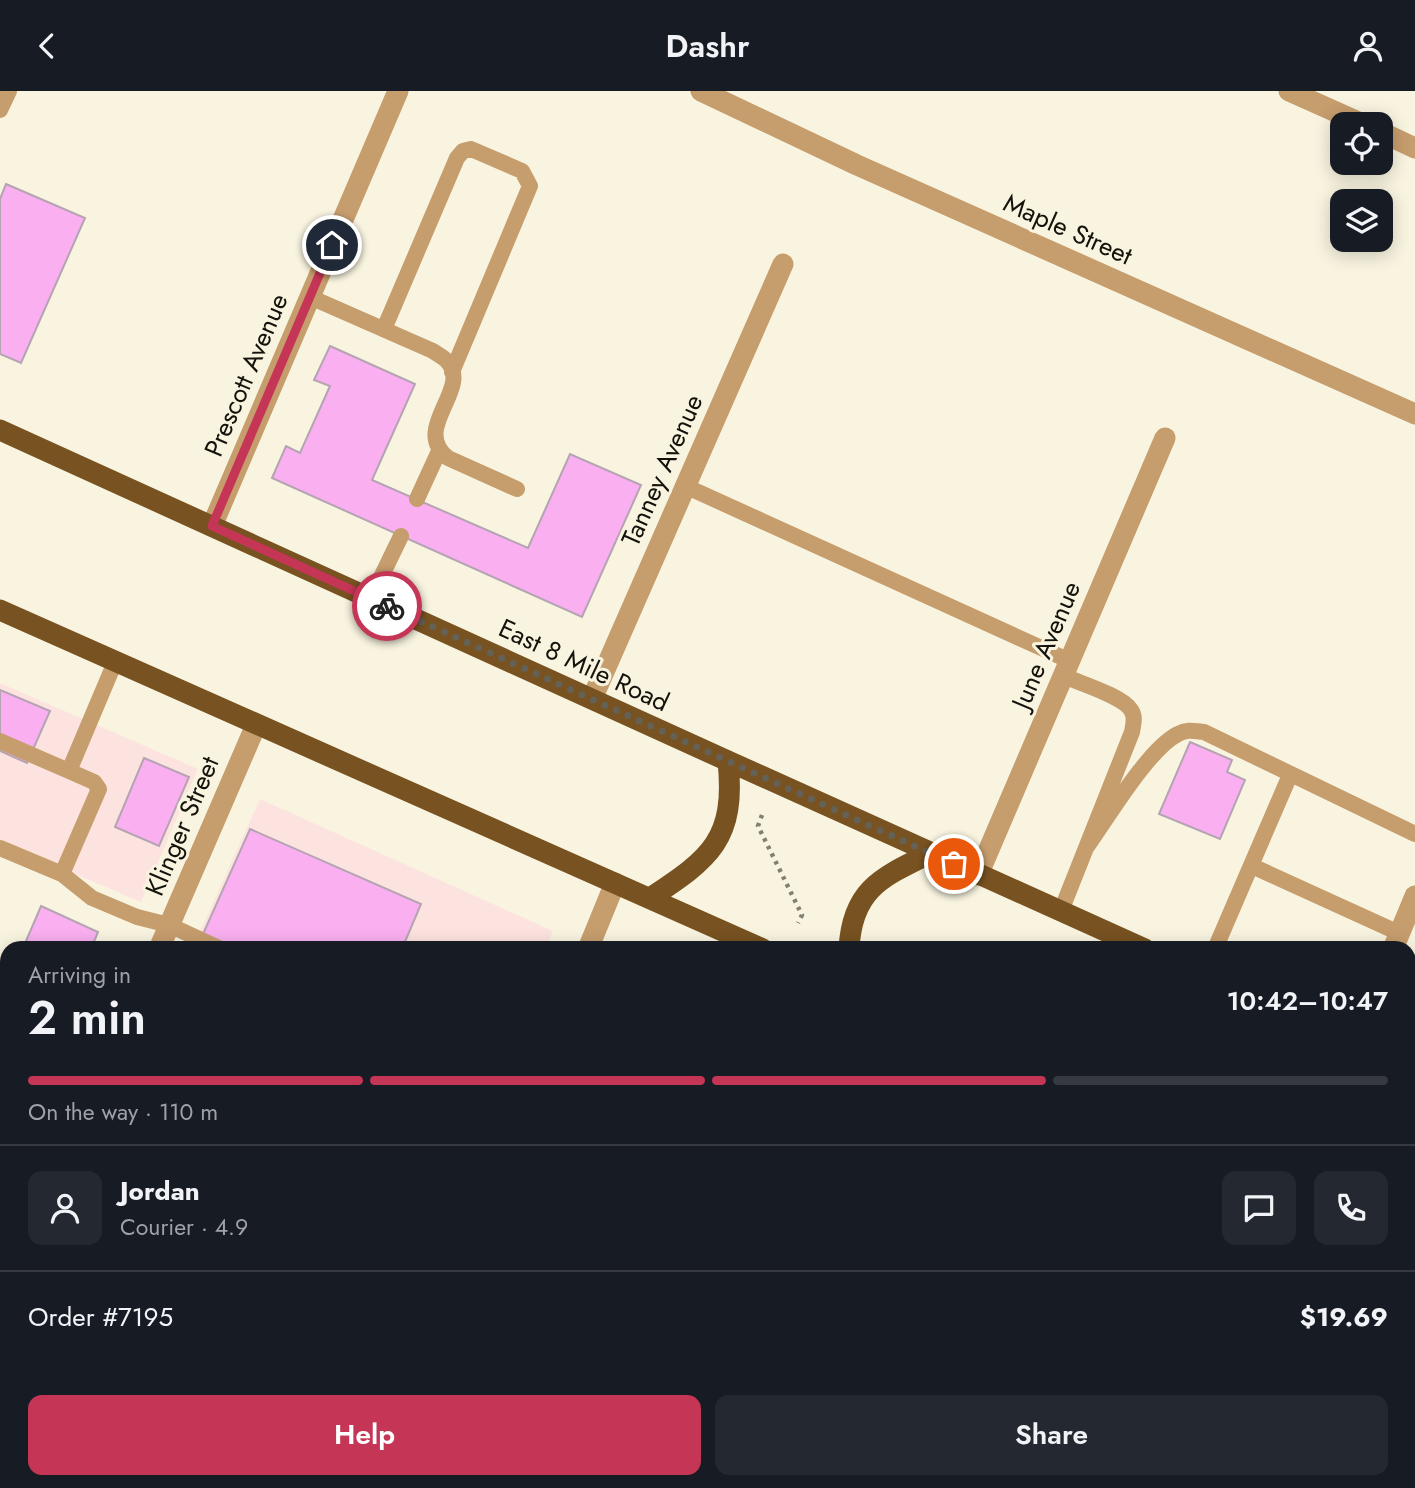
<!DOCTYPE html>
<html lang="en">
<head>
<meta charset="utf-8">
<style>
  body { margin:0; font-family:Jost,sans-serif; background:#242831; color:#f1f3f6; height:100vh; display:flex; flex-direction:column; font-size:26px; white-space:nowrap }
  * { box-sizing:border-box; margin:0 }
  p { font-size:23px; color:#9ea1a6 }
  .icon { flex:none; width:38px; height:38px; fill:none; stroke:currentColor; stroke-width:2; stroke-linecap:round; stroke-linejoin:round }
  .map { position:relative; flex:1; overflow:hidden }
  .details { position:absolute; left:0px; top:850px; width:1416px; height:548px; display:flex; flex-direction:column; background:#171b24; border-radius:21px 21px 0 0; box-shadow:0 4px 18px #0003 }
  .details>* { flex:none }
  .fabs { position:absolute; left:1330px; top:21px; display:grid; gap:14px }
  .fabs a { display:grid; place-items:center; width:63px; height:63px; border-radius:14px; background:#171b24; box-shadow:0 4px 18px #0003; font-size:35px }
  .pin { position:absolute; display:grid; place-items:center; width:60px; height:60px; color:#fff; margin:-30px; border:4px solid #fff; border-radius:50%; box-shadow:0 2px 7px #0007 }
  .courier { position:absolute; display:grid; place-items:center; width:70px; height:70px; margin:-35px; border:5px solid #c53555; border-radius:50%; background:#fff; color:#222; box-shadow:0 2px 9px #0007 }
  .summary em { font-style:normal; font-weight:600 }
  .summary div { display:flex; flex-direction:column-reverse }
  .summary { display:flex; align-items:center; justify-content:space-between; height:119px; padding:0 28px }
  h1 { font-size:46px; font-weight:600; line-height:52px }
  .bar { display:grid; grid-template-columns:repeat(4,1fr); gap:10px 7px; align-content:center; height:84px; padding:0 28px }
  .bar i { height:9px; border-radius:5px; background:#363941 }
  .bar .on { background:#c53555 }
  .bar p { grid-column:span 4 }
  .line { display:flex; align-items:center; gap:18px; padding:0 28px; border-top:2px solid #363941 }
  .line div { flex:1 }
  .round { display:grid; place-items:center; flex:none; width:74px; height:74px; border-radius:14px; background:#242831 }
  .primary-button { display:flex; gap:14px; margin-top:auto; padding:14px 28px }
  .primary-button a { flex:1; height:80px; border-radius:14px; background:#c53555; color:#fff; font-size:28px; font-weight:600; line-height:80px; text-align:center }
  .primary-button a+a { background:#242831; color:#f1f3f6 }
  header { display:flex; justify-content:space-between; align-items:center; height:91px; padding:0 28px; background:#171b24; font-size:32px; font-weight:600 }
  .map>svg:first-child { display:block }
  .commercial { fill:#fde3df }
  .building { fill:#f9aff0; stroke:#b4a4b2; stroke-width:2 }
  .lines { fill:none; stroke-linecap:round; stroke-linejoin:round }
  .path { stroke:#837f72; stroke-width:4.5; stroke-dasharray:3.5 5; stroke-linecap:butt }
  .service { stroke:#c69d6d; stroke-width:16 }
  .minor { stroke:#c69d6d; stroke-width:21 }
  .trunk { stroke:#785220; stroke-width:21 }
  .done { stroke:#646156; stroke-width:7; stroke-dasharray:0 12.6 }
  .route { stroke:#c53555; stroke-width:9 }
  .labels { text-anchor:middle; stroke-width:6; stroke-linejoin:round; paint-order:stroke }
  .street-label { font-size:26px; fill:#14120b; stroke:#f9f4e0 }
</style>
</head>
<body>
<header><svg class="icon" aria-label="back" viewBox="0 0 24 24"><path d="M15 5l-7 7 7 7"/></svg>Dashr<svg class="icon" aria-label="person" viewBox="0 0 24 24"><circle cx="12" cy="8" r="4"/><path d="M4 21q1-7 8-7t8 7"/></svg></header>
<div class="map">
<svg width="1415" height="1397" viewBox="0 0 1415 1397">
  <rect width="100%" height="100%" fill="#f9f4e0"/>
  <path class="commercial" d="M0,592L198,678L141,811L0,751Z
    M260,708L553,840L545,858H238L200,841Z
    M1409,1223L1415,1226V1386L1409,1383Z"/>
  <path class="building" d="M6,93L85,127L21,272L0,263V108Z
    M330,255L415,293L372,389L528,457L570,363L641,394L582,526L272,387L286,355L300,362L330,295L314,289Z
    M0,599L50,620L27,672L0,660Z
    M1190,651L1232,669L1227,681L1245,689L1220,748L1159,723Z
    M144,667L189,686L159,755L115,736Z
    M250,738L421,813L402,858H236L203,843Z
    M41,815L98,841L91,858H43L26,850Z
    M0,927L7,930V969L0,966Z
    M0,987L7,990L6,1029L0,1026Z
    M1409,1314L1415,1316V1364L1409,1378Z
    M9,1391H65L67,1392L64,1397H6Z
    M97,1391H130L128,1397H101L95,1395Z"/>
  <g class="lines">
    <path class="path" d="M762,724L758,735L802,824L798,832"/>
    <path class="service" d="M0,19L9,0
      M310,206L433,260C437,263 443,266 447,270C473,298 410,337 448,367L517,398
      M384,238L457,67L463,60L471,58L522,80L530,95L452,281
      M685,395L1070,570
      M417,408L439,360
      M371,507L401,445
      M0,650L69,680L115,571
      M0,757L62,783L92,807L137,826L169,834L221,858
      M1086,757C1107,728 1148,658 1178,643C1187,638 1194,640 1204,641L1415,743
      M1252,775L1399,842
      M62,783L99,698L94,691L69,680
      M1061,820L1132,641C1133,634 1136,626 1131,619C1123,605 1079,592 1064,585
      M1215,858L1290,684
      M1415,1233L1412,1237L1415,1239
      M1408,1391L1415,1394"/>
    <path class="minor" d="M701,0L857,74L1415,323
      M1289,0L1363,33
      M1381,41L1415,57
      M212,435L398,0
      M592,608L783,173
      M978,784L1165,347
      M159,858L256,634
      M588,858L615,792
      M1393,858L1415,805
      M0,1236L7,1220
      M357,1397L359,1391
      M797,1397L799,1391
      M1231,1397L1233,1391"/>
    <path class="trunk" d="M0,339L728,670L1145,858
      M0,519L763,858
      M650,807C711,767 736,748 728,670
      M849,858C852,798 882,786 931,762
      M1409,975L1415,978
      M1409,1146L1415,1149"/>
  </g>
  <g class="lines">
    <path class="done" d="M387,515L954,773"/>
    <path class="route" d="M332,154L212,435L387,515"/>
  </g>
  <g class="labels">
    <g class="street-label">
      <text transform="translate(1068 138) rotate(24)" y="9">Maple Street</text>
      <text transform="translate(246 284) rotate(-67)" y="9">Prescott Avenue</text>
      <text transform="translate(662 379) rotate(-66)" y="9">Tanney Avenue</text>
      <text transform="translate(1046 554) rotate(-67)" y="9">June Avenue</text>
      <text transform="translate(584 574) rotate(25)" y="9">East 8 Mile Road</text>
      <text transform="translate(182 735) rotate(-67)" y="9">Klinger Street</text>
    </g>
  </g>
</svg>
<div class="fabs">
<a><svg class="icon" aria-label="locate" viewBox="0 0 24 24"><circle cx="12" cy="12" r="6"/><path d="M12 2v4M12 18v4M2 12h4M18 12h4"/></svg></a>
<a><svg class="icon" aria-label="layers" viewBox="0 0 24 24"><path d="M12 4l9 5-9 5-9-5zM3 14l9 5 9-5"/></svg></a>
</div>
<div class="pin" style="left:954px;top:773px;background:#ea580c"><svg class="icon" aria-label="bag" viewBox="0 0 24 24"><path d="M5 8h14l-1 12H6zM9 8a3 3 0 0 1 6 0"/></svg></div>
<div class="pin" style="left:332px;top:154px;background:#1f2937"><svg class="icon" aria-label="home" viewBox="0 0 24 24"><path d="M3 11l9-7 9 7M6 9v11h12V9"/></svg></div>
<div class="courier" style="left:387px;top:515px"><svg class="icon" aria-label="bike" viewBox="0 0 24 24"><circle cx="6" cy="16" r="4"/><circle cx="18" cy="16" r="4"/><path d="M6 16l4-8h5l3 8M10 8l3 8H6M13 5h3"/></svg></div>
<section class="details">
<div class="summary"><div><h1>2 min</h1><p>Arriving in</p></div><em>10:42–10:47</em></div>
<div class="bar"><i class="on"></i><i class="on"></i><i class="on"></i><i></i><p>On the way · 110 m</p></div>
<div class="line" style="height:126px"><a class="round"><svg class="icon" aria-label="person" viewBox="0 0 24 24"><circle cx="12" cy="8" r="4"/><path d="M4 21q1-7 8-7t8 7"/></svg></a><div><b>Jordan</b><p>Courier · 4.9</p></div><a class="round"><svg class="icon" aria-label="chat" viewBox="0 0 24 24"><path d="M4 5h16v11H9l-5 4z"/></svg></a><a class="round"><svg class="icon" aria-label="phone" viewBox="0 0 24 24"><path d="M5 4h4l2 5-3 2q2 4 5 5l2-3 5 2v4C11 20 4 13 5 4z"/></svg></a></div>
<div class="line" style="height:91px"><div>Order #7195</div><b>$19.69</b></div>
<div class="primary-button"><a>Help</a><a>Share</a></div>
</section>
</div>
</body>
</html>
